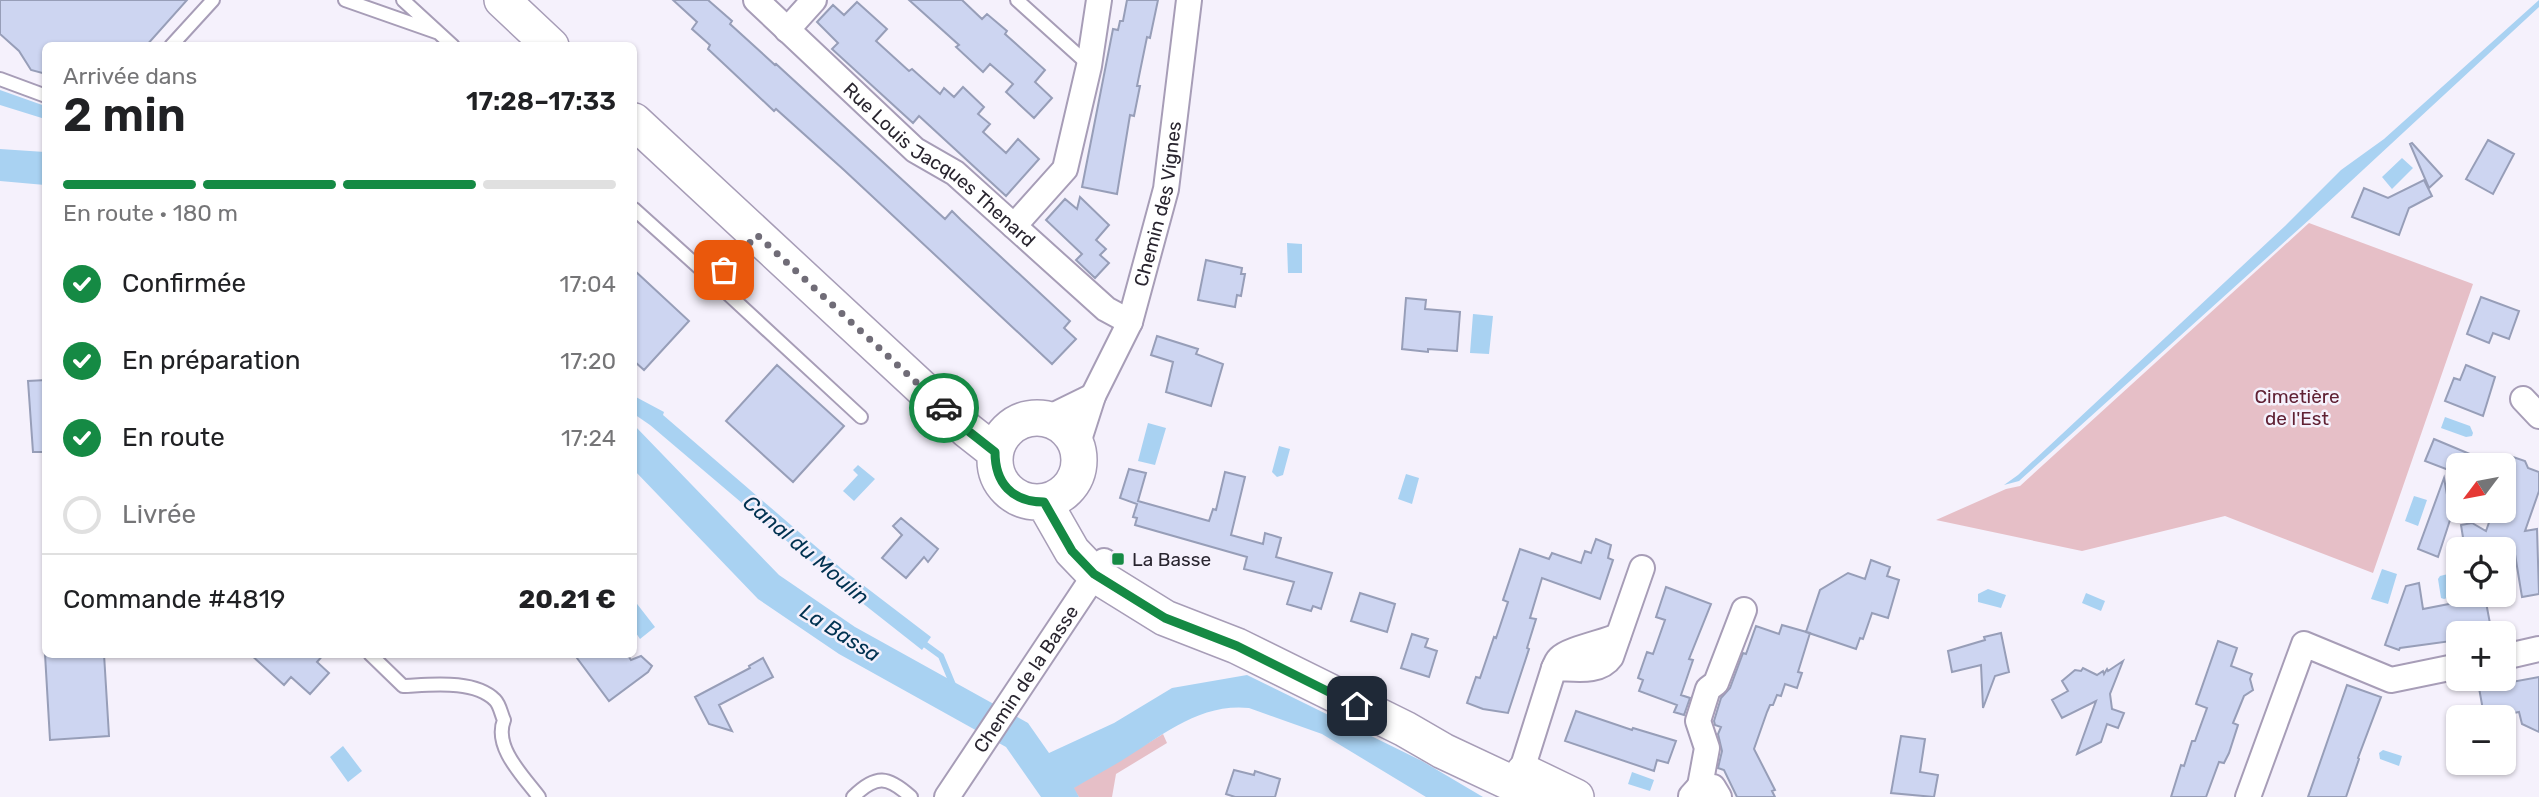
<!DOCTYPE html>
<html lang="fr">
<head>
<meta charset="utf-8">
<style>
  body { margin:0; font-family:Rubik,sans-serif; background:#f6f6f6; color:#202124; height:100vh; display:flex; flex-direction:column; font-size:26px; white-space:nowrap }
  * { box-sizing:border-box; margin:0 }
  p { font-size:23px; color:#757577 }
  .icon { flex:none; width:38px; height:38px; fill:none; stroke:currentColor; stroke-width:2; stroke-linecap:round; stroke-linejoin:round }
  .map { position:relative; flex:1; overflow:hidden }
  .side { position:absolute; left:42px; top:42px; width:595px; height:616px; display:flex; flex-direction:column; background:#fff; border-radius:10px; box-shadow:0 2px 5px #0004 }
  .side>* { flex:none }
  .needle { width:46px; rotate:238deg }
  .fabs { position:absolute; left:2446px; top:453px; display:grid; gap:14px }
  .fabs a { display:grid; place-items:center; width:70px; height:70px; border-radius:10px; background:#fff; box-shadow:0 2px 5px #0004; font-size:35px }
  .pin { position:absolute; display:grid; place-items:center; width:60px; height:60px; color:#fff; margin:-30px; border-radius:14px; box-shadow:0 4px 10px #0006 }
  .courier { position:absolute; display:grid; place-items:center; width:70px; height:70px; margin:-35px; border:5px solid #158a44; border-radius:50%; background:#fff; color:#222; box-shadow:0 2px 9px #0007 }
  .headline em { font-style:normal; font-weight:600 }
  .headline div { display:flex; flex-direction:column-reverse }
  .headline { display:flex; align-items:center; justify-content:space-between; height:119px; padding:0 21px }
  h1 { font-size:46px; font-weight:600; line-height:52px }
  .bar { display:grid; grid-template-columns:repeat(4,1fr); gap:10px 7px; align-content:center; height:84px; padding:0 21px }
  .bar i { height:9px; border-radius:5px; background:#e0e0e0 }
  .bar .current { background:#158a44 }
  .bar p { grid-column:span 4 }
  .line { display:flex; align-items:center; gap:18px; padding:0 21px; border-top:2px solid #e0e0e0 }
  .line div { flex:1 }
  ol { padding:0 21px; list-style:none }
  li { display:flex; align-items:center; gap:21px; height:77px }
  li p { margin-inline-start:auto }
  li .icon { padding:7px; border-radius:50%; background:#158a44; color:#fff; stroke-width:4 }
  li:last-child { color:#757577 }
  li i { width:38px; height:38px; border:4px solid #e0e0e0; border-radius:50% }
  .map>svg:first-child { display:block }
  .green { fill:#e6bfc7 }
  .water { fill:#a9d2f2 }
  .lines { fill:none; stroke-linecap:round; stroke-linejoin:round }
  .stream { stroke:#a9d2f2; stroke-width:6 }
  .building { fill:#cdd5f1; stroke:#979eb8; stroke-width:2 }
  .service-casing { stroke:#a79db7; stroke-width:16 }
  .minor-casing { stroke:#a79db7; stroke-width:28 }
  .secondary-casing { stroke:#a79db7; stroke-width:38 }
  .service { stroke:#fff; stroke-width:12 }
  .minor { stroke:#fff; stroke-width:24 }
  .secondary { stroke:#fff; stroke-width:35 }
  .done { stroke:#706c77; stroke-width:7; stroke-dasharray:0 12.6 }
  .route { stroke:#158a44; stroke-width:9 }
  .poi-dot { fill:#158a44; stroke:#f5f1fc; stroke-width:2.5 }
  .labels { text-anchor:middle; stroke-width:5; stroke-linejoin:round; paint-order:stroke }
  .street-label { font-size:19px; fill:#29252f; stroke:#f5f1fc }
  .park-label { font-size:19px; fill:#602134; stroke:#f5f1fc }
  .poi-label { font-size:19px; fill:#29252f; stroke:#f5f1fc; text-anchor:start }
  .water-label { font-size:21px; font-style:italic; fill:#003251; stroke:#f5f1fc }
</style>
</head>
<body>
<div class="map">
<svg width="2539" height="797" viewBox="0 0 2539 797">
  <rect width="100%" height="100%" fill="#f5f1fc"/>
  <path class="green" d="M2309,223L2473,284L2373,573L2225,516L2082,551L1936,520L2006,489L2020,486Z
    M1163,734L1167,743L1116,774L1112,797H1079L1073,788Z"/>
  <path class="water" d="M2539,0V7L2310,219L2019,481L2004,485L2018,475L2285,226L2341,170L2384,139Z
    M0,90L45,106V119L0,105Z
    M0,149L45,152V185L0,181Z
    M2402,158L2413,168L2392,189L2382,177Z
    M1287,243L1302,244V273H1288Z
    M1473,314L1493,316L1489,354L1470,353Z
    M634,396L664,412L663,415L842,569L931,637L922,650L828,576L650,425L634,414Z
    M2445,417L2470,426L2473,433L2472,436L2466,437L2441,428Z
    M1148,423L1166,428L1155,465L1138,461Z
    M634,425L779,575L855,627L1028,723L1049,753L1114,723L1172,688L1247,675L1422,761L1483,797H1426L1322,734L1249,708C1199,703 1162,736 1121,761C1106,770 1089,779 1074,788L1079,797H1041L1006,747L839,654L758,599L634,470Z
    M1279,446L1290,449L1283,475L1277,477L1272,472Z
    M858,465L875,479L854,501L843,491L858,475L853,470Z
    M1406,474L1419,478L1412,504L1398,499Z
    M2414,496L2427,500L2418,526L2405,521Z
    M2382,569L2397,574L2388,604L2371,599Z
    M2448,574L2454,596L2444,599L2441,598L2438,579L2440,576Z
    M1988,589L2006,595L2001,608L1978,602V594Z
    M2086,593L2105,601L2101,611L2082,603Z
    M634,600L655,627L640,639L634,630Z
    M343,746L362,771L348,782L330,757Z
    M2383,750L2402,756L2399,766L2380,759L2379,753Z
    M1632,772L1654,780L1650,791L1628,784Z"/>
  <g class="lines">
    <path class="stream" d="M919,640L941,656L953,685"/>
  </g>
  <path class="building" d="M0,0H187L146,46H46V74L31,70L19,51L0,34Z
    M673,0H708L732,21L730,24L775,65L776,64L945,219L952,211L961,220L1070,321L1064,328L1076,339L1052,364L844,170L776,109L774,111L708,49L710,45L692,29L697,22Z
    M909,0H962L982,19L987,14L1007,31L1005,34L1045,70L1035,82L1052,98L1034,118L1006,92L1013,84L990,64L983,72L956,47L959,45Z
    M1127,0H1158L1150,38L1147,37L1137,86H1140L1134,116L1130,115L1117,194L1082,187L1113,29L1118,30L1120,21H1123Z
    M857,2L887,29L876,41L909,71L912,69L940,94L944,88L954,97L963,87L984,107L978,114L990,124L983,132L1006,153L1018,139L1039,159L1006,196L919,116L913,123L832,49L838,43L817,22L833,5L844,15Z
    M2488,140L2514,154L2493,194L2466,179Z
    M2412,143L2442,176L2429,188L2410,144Z
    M2424,180L2432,196L2409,208L2399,235L2352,217L2364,188L2388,198Z
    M1080,197L1109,225L1096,240L1106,249L1100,255L1109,263L1095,278L1076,260L1082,254L1046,220L1065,199L1077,209Z
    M1206,260L1242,268L1241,274H1245L1241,296L1237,295L1235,307L1198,300Z
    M634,270L689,321L644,370L634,361Z
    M2481,297L2519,311L2509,339L2493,333L2489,343L2467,334Z
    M1406,298L1426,300L1425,309L1460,312L1457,351L1428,349V352L1402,349Z
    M1157,336L1198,349L1196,354L1223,364L1211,406L1166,392L1173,362L1151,355Z
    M777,365L844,426L793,482L726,421Z
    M2466,365L2495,377L2483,416L2445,401L2454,378L2460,380Z
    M46,380V452H33L28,381Z
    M2434,439L2496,465V466H2459V474L2425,461Z
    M2510,456L2525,461L2528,468L2539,472V491L2525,531L2537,529L2539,594L2522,597L2513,542L2465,550L2461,525L2472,523L2486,531L2493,511H2504V472Z
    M1129,469L1146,473L1138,501L1209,521L1213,509L1216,510L1225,472L1245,477L1231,535L1263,544L1265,533L1281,538L1276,557L1332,573L1321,609L1313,606L1311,611L1287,604L1294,582L1244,569L1247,557L1135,525L1137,518L1133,517L1137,504L1120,498Z
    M2444,478L2451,517L2438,557L2418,549Z
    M901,518L938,549L928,562L924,557L906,578L882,558L902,535L893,526Z
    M1596,539L1611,545L1608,558L1613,560L1600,599L1542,578L1530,618L1536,619L1527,648L1529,649L1508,713L1483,709L1467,703L1476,677L1480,678L1494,637L1496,638L1508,602L1503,600L1520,549L1549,559L1552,553L1581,563L1585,551L1591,553Z
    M1871,560L1890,567L1887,576L1899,580L1888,618L1872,613L1863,639L1860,638L1856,649L1806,632L1820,590L1848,573L1865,579Z
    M2419,583L2423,609L2485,597L2492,634H2459V640L2400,648L2399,650L2385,645L2406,586Z
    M1666,587L1711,604L1689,659L1693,660L1681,695L1690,698L1684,715L1674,712L1677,705L1639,691L1643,680L1638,678L1647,652L1653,654L1665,620L1656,617Z
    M1360,593L1395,604L1387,632L1351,621Z
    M1782,625L1810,633L1798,672L1802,673L1797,688L1785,684L1781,696L1777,695L1773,705H1770L1767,712L1754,749L1775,790L1772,791L1775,797H1737L1724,770L1718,768L1722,751L1718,734L1721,727L1715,725L1714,721L1721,698L1730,688L1743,653L1746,654L1756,626L1779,634Z
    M2001,633L2009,672L1995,676L1983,708L1981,665L1952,672L1948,651L1985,640L1984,637Z
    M1412,634L1428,639L1425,647L1437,651L1429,677L1401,668Z
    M2218,641L2237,648L2231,666L2252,674L2250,679L2253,690L2244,696L2233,723L2238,725L2229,753L2224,763L2219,762L2206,797H2171L2181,765L2184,766L2192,741H2195L2207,708L2196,704Z
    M45,654H104L109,736L50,740Z
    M250,654H324L317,662L329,673L310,694L291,677L284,685Z
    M574,654H627L631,660L641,656L652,666L648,672L609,701Z
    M763,658L773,677L719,705L732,731L709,724L695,697L750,668L749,666Z
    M2123,661L2110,694L2112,709L2124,713L2118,728L2107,724L2101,742L2077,754L2096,701L2062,718L2052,700L2068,691L2062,681L2075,670L2081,671L2083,668L2097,675L2103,671L2104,674L2107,669L2108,671Z
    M2539,677V732L2522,724L2519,712L2499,716L2483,710L2479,688Z
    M2347,685L2381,697L2358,758L2359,759L2346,797H2308Z
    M1576,711L1632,730L1633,728L1676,741L1668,763L1657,760L1654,771L1565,741Z
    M1901,736L1925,739L1920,772L1938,775L1934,797L1891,793Z
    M1234,770L1254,775L1255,771L1280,779L1275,797H1235L1226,794Z"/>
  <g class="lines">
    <g class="service-casing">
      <path id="service" d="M345,0L439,33
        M403,0L453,46
        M1017,0L1089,65
        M171,46L213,0
        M0,79L46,96
        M634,209L714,281L755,237
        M714,281L861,417
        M370,654L403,686C429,685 474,679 495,700C500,705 501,714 504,720C493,747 524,777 539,797
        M853,797C876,774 888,776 911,797"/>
    </g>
    <g class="minor-casing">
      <g id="minor">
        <path id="s1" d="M756,0L915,150L955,173L1106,309L1130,322"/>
        <path d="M787,30L814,0"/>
        <path d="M1014,226L1065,169L1089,66L1099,0"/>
        <path d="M2523,399L2539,416"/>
        <path d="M1046,419L1093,396"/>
        <path id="s2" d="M1077,446L1093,396L1130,322L1166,189L1189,0"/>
        <path d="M2504,657L2539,649"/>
        <path d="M1554,668C1556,664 1557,660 1560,658C1567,650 1604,642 1618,636"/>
        <path d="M1517,785L1554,668C1574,668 1599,674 1611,657L1642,568"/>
        <path d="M1700,786L1707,748L1698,721L1708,689L1716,683L1744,610"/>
        <path d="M1691,796L1700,786L1713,787L1719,797"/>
        <path id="s3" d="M947,797L1104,561"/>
        <path d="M2248,797L2304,644L2391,680L2459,666"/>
      </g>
    </g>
    <g class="secondary-casing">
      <path id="secondary" d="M502,0L551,46
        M634,121L967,430L995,452
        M995 460a42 42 0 1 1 84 0a42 42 0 1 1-84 0Z
        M1044,502L1072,551L1094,574L1165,618L1237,646L1405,729L1443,751L1541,797
        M1524,772L1576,797"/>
    </g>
    <use href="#service" class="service"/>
    <use href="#minor" class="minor"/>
    <use href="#secondary" class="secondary"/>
  </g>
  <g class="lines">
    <path class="done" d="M724,270L757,235L944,408"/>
    <path class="route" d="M944,408L967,430L995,452C995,483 1012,502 1044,502L1072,551L1094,574L1165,618L1237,646L1357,706"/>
  </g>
  <rect class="poi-dot" x="1111" y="552" width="14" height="14" rx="3.5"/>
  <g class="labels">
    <g class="street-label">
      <text dy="7" stroke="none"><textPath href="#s1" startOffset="247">Rue Louis Jacques Thenard</textPath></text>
      <text dy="7" stroke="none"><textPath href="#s2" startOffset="257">Chemin des Vignes</textPath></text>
      <text dy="7" stroke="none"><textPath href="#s3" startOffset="142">Chemin de la Basse</textPath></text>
    </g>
    <g class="park-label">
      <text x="2297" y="403">Cimetière<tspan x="2297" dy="22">de l'Est</tspan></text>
    </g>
    <g class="poi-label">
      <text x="1132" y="566">La Basse</text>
    </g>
    <g class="water-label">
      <text transform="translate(806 550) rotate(40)" y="7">Canal du Moulin</text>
      <text transform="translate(840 633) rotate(32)" y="7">La Bassa</text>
    </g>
  </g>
</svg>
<div class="fabs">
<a><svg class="needle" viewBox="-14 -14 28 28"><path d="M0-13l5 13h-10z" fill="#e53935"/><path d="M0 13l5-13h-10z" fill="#757577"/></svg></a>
<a><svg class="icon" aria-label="locate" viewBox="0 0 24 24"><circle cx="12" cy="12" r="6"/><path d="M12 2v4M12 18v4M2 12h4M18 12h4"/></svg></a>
<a>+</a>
<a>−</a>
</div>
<div class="pin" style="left:724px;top:270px;background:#ea580c"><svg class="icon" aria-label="bag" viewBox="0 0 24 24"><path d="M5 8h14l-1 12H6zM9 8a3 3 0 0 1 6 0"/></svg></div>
<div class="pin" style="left:1357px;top:706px;background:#1f2937"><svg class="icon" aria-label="home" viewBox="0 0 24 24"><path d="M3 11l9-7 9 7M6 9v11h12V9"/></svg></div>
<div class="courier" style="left:944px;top:408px"><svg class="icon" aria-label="car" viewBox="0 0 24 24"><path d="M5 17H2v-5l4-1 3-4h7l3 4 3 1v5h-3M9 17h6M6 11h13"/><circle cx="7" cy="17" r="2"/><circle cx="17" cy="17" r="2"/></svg></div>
<section class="side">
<div class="headline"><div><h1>2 min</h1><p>Arrivée dans</p></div><em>17:28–17:33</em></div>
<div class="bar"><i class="current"></i><i class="current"></i><i class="current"></i><i></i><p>En route · 180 m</p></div>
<ol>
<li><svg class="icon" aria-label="check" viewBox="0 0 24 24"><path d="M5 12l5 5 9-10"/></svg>Confirmée<p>17:04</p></li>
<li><svg class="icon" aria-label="check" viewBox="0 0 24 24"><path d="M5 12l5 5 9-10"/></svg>En préparation<p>17:20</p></li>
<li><svg class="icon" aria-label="check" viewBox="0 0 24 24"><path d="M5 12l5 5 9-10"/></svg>En route<p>17:24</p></li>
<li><i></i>Livrée</li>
</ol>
<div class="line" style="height:91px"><div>Commande #4819</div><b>20.21 €</b></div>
</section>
</div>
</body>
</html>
